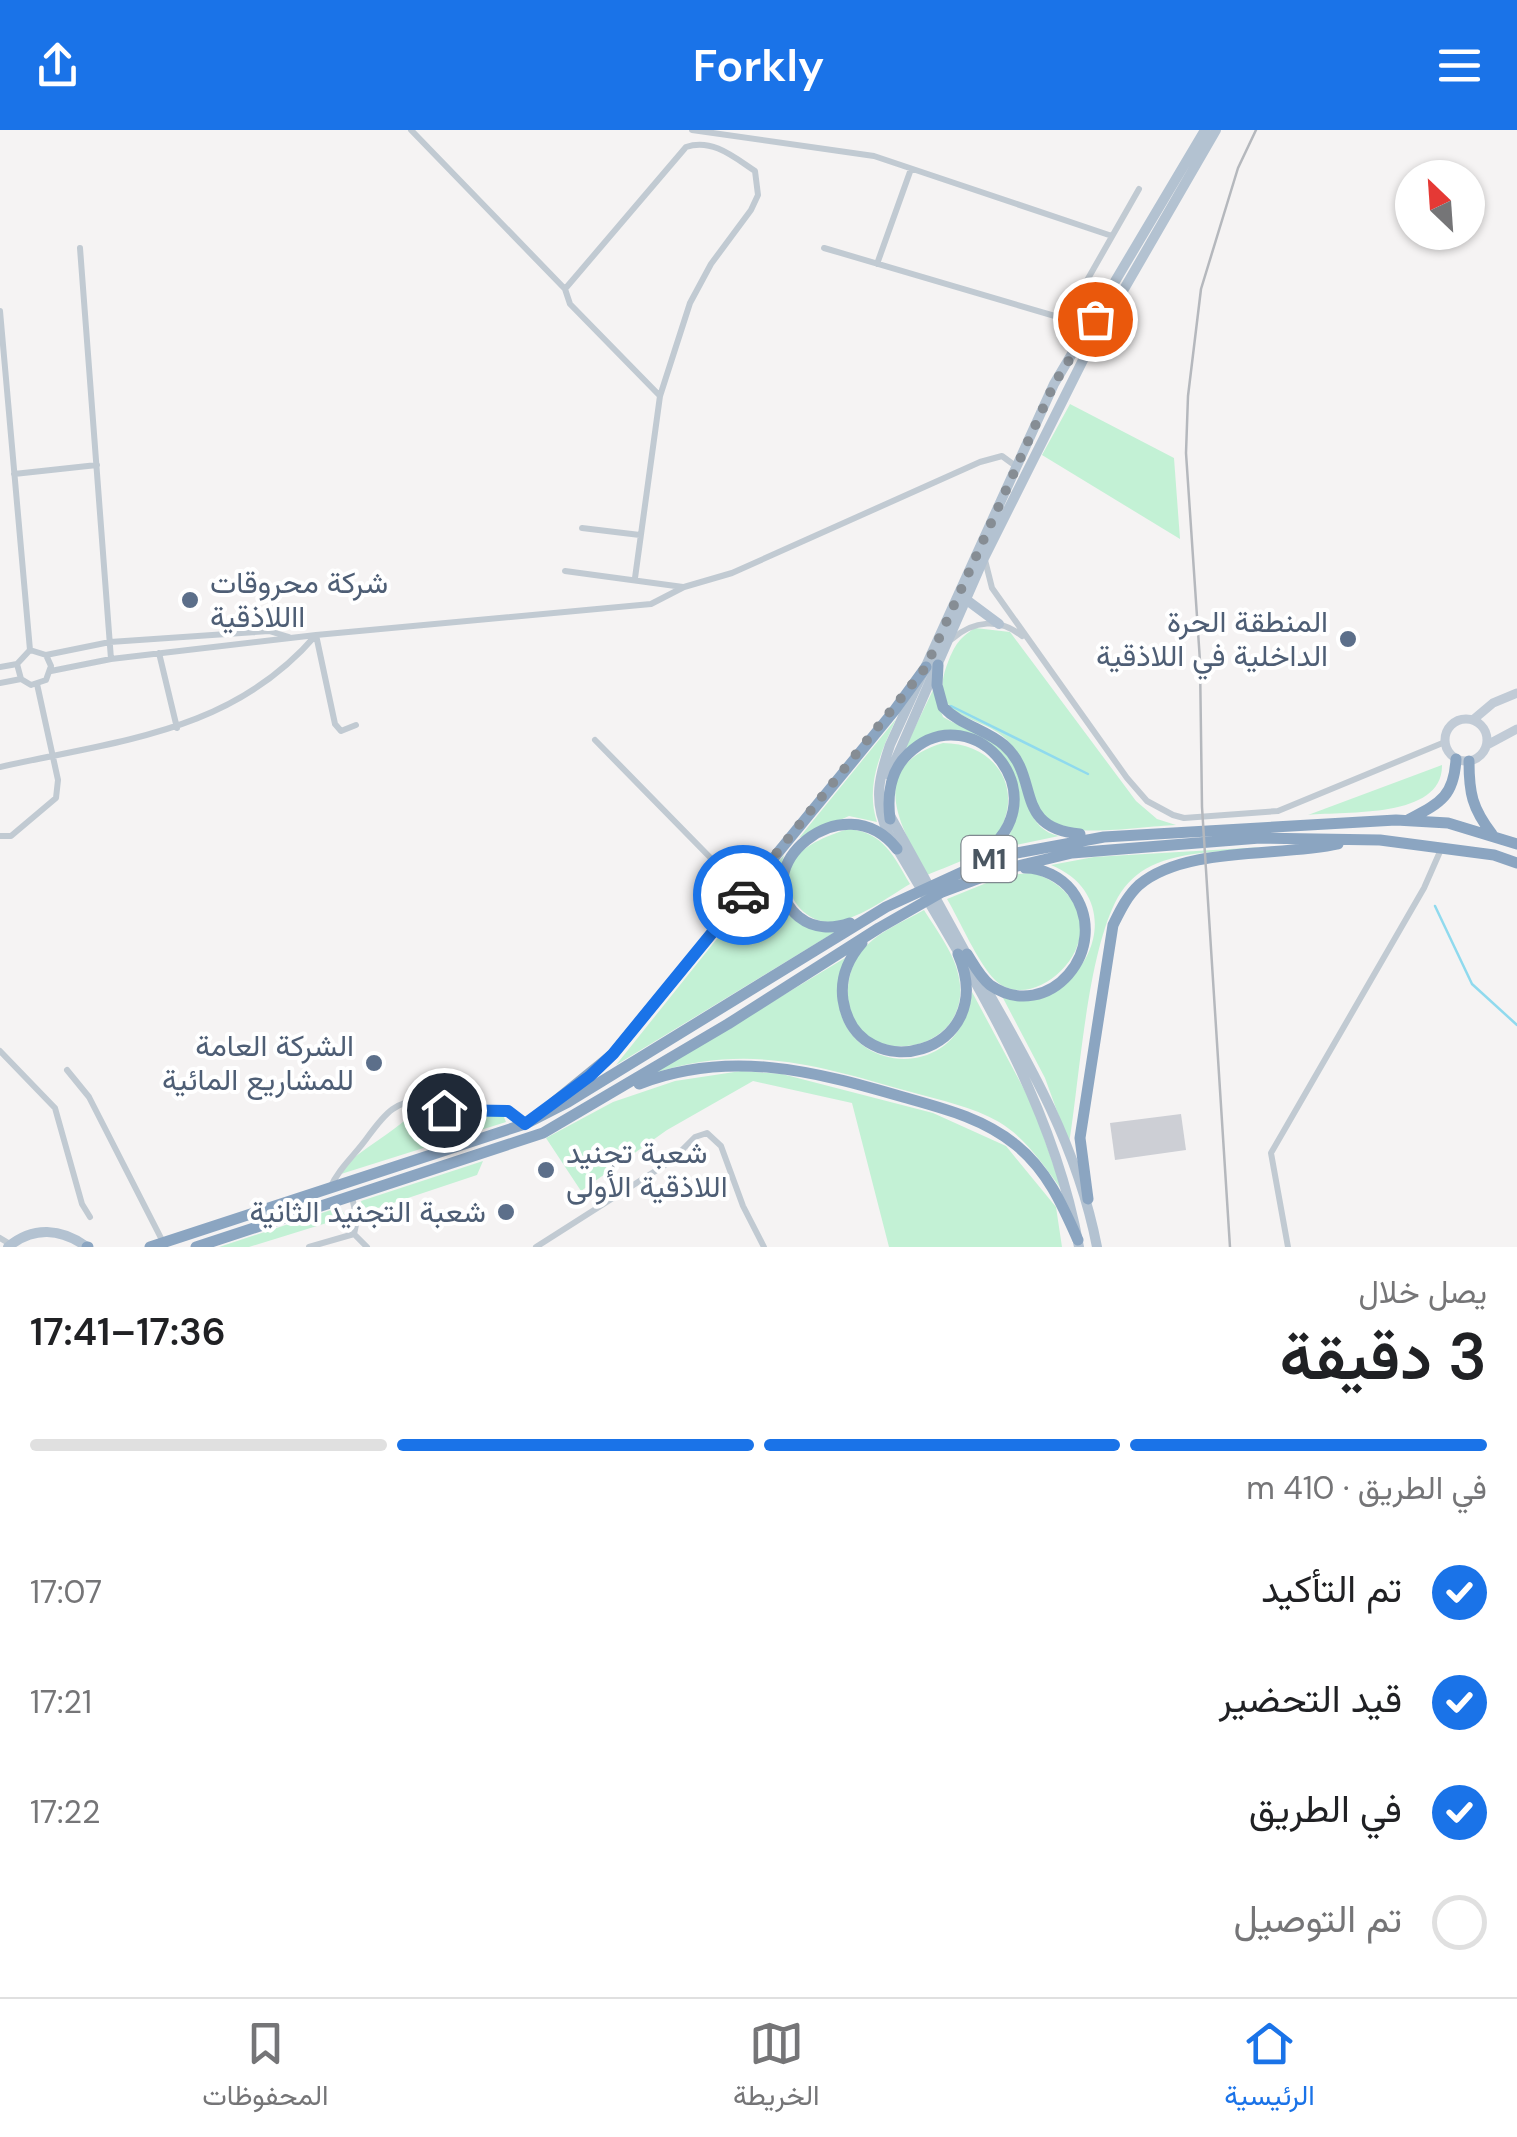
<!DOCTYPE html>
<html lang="ar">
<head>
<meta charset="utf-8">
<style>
  body { margin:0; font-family:"DM Sans",Vazirmatn,sans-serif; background:#f6f6f6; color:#202124; direction:rtl; height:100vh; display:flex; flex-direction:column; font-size:38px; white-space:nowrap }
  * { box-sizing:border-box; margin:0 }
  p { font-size:32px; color:#757577 }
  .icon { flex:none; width:55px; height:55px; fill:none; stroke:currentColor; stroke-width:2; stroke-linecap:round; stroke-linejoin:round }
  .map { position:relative; height:1117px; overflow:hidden; direction:ltr }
  .side { display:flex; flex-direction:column; background:#fff; flex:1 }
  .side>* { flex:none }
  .needle { width:65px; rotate:335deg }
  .tools { position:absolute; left:1395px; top:30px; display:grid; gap:20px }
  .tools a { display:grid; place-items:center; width:90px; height:90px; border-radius:50%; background:#fff; box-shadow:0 2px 8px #0004; font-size:50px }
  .pin { position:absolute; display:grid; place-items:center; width:85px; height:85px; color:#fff; margin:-42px; border:5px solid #fff; border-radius:50%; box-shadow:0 2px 10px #0007 }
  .courier { position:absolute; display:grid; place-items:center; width:100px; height:100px; margin:-50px; border:8px solid #1a73e8; border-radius:50%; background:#fff; color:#222; box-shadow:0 2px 12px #0007 }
  .summary em { font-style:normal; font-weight:600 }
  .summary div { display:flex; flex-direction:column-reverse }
  .summary { display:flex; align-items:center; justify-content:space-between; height:170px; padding:0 30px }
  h1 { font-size:65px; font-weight:600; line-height:75px }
  .bar { display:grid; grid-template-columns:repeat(4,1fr); gap:15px 10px; align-content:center; height:120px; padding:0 30px }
  .bar i { height:12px; border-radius:8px; background:#e0e0e0 }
  .bar .current { background:#1a73e8 }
  .bar p { grid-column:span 4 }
  ol { padding:0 30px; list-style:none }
  li { display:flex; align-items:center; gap:30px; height:110px }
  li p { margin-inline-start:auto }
  li .icon { padding:10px; border-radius:50%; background:#1a73e8; color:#fff; stroke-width:4 }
  li:last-child { color:#757577 }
  li i { width:55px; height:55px; border:5px solid #e0e0e0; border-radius:50% }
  header { display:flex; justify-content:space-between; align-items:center; height:130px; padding:0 30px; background:#1a73e8; color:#fff; font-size:45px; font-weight:600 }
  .tab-bar { display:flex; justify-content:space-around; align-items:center; height:140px; border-top:2px solid #e0e0e0; background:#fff; font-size:28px; color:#757577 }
  .tab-bar a { display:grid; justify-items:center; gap:5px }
  .tab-bar .current { color:#1a73e8 }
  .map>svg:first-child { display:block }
  .green { fill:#c3f1d5 }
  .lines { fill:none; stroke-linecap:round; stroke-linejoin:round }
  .stream { stroke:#90daee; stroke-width:2.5 }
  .building { fill:#cdcfd5 }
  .street { stroke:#c1cad2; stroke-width:6 }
  .secondary { stroke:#c1cbd6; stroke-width:9 }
  .primary { stroke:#b3c2d1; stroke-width:10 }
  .highway { stroke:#8ba5c1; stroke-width:11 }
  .rail { stroke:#b5b8bd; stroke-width:2.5 }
  .done { stroke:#868d94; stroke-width:10; stroke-dasharray:0 18 }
  .route { stroke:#1a73e8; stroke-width:12 }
  .service-dot { fill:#5c6f8a; stroke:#fff; stroke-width:4 }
  .labels { text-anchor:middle; stroke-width:8; stroke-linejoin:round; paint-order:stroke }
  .shield { fill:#fff; stroke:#808990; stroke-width:2.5 }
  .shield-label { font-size:28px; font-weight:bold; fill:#4a5661 }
  .service-label { font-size:30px; fill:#4e5e75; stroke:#fff; text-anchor:end }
</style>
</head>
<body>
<header><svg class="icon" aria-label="menu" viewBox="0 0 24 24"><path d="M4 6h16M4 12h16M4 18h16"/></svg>Forkly<svg class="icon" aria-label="share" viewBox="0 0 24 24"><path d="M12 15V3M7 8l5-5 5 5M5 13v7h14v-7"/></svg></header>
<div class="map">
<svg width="1517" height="1117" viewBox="0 0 1517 1117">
  <rect width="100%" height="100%" fill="#f5f3f3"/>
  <path class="green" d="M1070,274L1174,328L1180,409L1042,325Z
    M975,498L1010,502L1136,671L1157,689L1176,695C1145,696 1082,707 1054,695C1029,684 1027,638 1012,616C988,581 923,596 948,532C955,515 959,508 975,498Z
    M933,560L943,587C961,598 992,606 1006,622C1027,647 1020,698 1059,706L1002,718C1052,643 976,571 904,620Z
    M896,589C881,622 865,655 877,692L849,686L799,708Z
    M943,613C997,613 1027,662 995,708C981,726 948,736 927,745C900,696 865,637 943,613Z
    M1442,635C1443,689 1347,681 1308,685Z
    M849,699C884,703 893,725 910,754C888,767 857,791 831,792C801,793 777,757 794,730C805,714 831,704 849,699Z
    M1264,717C1229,722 1184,720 1151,736C1137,743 1126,753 1118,767C1087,823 1080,946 1069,1014L1045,948L1003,868C1085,882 1136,770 1051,735L1094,727Z
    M784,725C772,763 793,804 835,802L616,935Z
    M1032,743C1047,747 1061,755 1070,768C1109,817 1032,886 995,850C978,833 960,791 947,769L1006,745Z
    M924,780C937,801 955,824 959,848C974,927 852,943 848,867C847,852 851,835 860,823C875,803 903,792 924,780Z
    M845,828C804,939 959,970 972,862L1033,976L1062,1060C1044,1036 1026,1008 999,992C973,977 940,970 911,962C819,936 750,913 654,943Z
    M741,941L782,944L933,983L1006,1016L1056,1077L1062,1117H889L852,973L753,951L667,1000L581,1061L546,1008L613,972L675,951Z
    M412,984L503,985L506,992L341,1044L342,1038C364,1017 390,1005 412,984Z
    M483,1031L477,1045L372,1080L362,1076L361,1071Z
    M340,1077L346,1087L249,1117H219Z"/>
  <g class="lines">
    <path class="stream" d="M951,576L1088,644
      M1435,776L1472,854L1517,895"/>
  </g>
  <path class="building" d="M1181,984L1186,1020L1115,1030L1110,993Z"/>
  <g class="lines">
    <path class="street" d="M411,0L565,159
      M692,0L874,26L1112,106
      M80,118L111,529
      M824,118L1065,189L1139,59
      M877,134L911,39
      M0,181L30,520
      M14,344L97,335
      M582,398L640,405
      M985,430L992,458L1127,648L1147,671L1173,685L1184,688L1278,681L1445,612
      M565,441L683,457
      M635,448L660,266L690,173L711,134L751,80L758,65L755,41C734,27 712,8 686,17L565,159L570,174L660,266
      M952,509C974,490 1000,488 1022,506
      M159,523L177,598
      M46,525L51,536L46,550L31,555L21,549L17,534L30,520L46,525L110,512L269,501L289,507
      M0,537L17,534
      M51,541L111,529L316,505L335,594L341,601L356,595
      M0,553L21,549
      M595,610L744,762
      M0,637C119,610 232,603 316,505L651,474L684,457L732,443L980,332L1002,326L1017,337
      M0,706H11L56,668L58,650L37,554
      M0,921L55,978L82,1074L90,1087
      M67,940L89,967L163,1112
      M330,1058C339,1038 354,1026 367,1008C383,986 397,966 429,972C440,974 446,980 458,980C484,980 504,977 524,993
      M352,1067L357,1090L354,1104
      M354,1104L367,1117
      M0,1108L10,1114
      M309,1117L354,1104
      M536,1117L671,1031L695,1007L707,1003L721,1016L743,1076L764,1117
      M1288,1117L1271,1023L1424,758L1442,717"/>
    <path class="secondary" d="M1445 610a21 21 0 1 1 42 0a21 21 0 1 1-42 0Z
      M1474,589L1493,573L1517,563
      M1487,615L1517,599"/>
    <path class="primary" d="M964,468L999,494
      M889,645L984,428L1083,230L1216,0
      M888,682L969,829
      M980,848C1030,934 1078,1018 1097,1117
      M8,1117C33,1096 61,1098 87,1117
      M1079,1117C1052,965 965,835 888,703C873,671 879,647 890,615L1054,254L1205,0"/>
    <path class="highway" d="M938,535L937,555L943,577C960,595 985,599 1004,615C1041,647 1012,698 1080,704
      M1469,631C1469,663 1472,678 1492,704
      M890,689C887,665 890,641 908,624C974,560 1070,674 973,730
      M1408,690C1440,673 1454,667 1456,629
      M850,793C833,799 814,799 799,787C743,740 843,651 897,719
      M862,813C848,829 840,849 843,870C857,960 1002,925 958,824
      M967,824C974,835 980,847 990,855C1048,895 1114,818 1072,761C1061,747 1043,738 1025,738
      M639,954C729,919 814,941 903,967C942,978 983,988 1016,1015C1047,1040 1062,1074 1078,1110
      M553,973L613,924L894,581L926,537
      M1088,1069L1080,1008L1113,795C1120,781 1127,766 1139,755C1185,716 1280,727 1338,714
      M87,1117H88
      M150,1117L525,994L568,972L886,777L995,727L1104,707L1396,690L1448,693L1517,714
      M196,1117L543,1003L728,894L879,798L942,762L1001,740L1072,723L1260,708L1380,710L1494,725L1517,733"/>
    <path class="rail" d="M1230,1117L1202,677L1200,531L1186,323L1188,266L1201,159L1238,38L1256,0"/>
  </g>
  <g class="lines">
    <path class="done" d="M743,765L926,537L1054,254L1095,189"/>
    <path class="route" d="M444,980L508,981L525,994L590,946L613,924L743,765"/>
  </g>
  <g class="service-dot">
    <circle cx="190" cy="470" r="10"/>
    <circle cx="1348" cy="509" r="10"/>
    <circle cx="374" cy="933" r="10"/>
    <circle cx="546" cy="1040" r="10"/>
    <circle cx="506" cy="1082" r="10"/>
  </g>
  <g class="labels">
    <rect class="shield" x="961.5" y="706" width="55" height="46" rx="8"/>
    <g class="shield-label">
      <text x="989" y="739">M1</text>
    </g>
    <g class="service-label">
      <text x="210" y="463" text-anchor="start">شركة محروقات<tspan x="210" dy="34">االلاذقية</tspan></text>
      <text x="1328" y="502">المنطقة الحرة<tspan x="1328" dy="34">الداخلية في اللاذقية</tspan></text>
      <text x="354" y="926">الشركة العامة<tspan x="354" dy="34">للمشاريع المائية</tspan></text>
      <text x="566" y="1033" text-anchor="start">شعبة تجنيد<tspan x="566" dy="34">اللاذقية الأولى</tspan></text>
      <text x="486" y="1092">شعبة التجنيد الثانية</text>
    </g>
  </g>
</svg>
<div class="tools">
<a><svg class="needle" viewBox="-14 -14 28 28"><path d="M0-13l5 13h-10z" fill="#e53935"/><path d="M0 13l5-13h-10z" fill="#757577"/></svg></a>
</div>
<div class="pin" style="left:1095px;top:189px;background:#ea580c"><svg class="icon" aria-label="bag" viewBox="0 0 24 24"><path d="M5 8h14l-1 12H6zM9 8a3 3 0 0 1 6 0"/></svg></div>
<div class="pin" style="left:444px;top:980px;background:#1f2937"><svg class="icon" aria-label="home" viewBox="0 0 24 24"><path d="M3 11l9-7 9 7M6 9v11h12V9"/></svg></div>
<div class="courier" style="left:743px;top:765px"><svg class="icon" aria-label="car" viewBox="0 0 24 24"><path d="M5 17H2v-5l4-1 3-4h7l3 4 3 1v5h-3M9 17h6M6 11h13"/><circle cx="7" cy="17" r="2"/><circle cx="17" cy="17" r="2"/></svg></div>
</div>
<section class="side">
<div class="summary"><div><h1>3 دقيقة</h1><p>يصل خلال</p></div><em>17:36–17:41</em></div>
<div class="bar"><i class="current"></i><i class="current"></i><i class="current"></i><i></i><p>في الطريق · 410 m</p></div>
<ol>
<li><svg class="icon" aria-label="check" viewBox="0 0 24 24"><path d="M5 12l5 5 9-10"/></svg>تم التأكيد<p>17:07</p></li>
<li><svg class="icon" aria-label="check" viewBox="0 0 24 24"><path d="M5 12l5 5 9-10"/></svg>قيد التحضير<p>17:21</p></li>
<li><svg class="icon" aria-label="check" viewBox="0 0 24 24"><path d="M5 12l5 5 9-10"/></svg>في الطريق<p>17:22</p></li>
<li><i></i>تم التوصيل</li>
</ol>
</section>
<nav class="tab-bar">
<a class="current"><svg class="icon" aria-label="home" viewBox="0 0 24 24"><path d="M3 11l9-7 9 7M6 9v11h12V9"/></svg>الرئيسية</a>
<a><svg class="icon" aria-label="map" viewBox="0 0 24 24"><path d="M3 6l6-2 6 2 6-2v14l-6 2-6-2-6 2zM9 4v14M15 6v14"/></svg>الخريطة</a>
<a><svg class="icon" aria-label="saved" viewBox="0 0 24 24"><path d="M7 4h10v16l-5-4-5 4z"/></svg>المحفوظات</a>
</nav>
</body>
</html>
